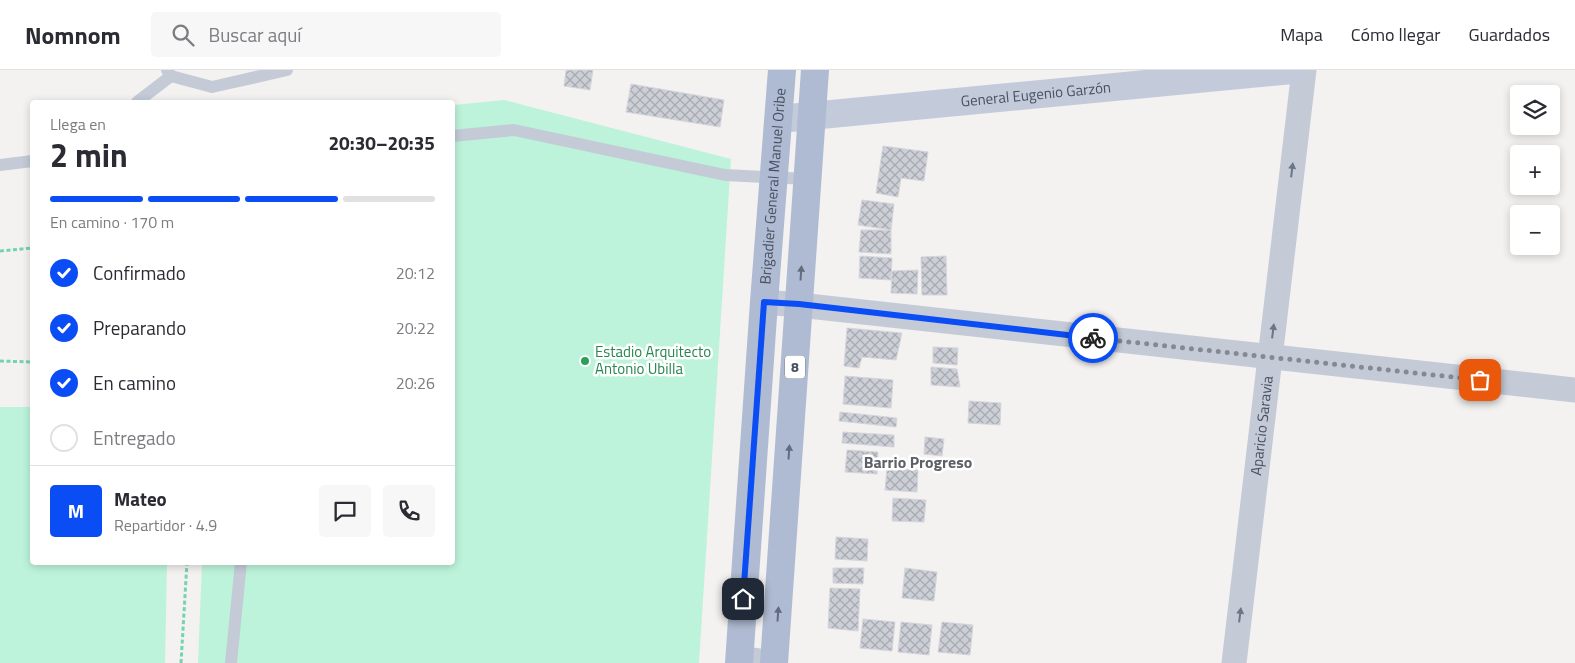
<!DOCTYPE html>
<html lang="es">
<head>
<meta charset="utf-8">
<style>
  body { margin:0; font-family:"Titillium Web",sans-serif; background:#f7f7f7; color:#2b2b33; height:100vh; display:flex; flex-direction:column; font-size:19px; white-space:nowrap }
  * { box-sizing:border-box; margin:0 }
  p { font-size:16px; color:#7c7c81 }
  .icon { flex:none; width:28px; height:28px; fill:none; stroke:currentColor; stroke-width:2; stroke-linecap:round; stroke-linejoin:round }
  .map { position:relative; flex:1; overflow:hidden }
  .sheet { position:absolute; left:30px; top:30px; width:425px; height:465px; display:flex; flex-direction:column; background:#fff; border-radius:5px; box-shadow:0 2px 8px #0003 }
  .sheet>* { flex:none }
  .fabs { position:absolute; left:1510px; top:15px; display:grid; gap:10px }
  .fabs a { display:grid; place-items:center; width:50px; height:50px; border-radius:5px; background:#fff; box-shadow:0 2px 8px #0003; font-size:25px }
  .pin { position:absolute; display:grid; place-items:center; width:42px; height:42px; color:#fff; margin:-21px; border-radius:10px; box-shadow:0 2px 8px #0006 }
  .courier { position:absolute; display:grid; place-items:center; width:50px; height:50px; margin:-25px; border:4px solid #0b4df4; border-radius:50%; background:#fff; color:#222; box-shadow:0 1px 6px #0007 }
  .overview em { font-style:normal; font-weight:700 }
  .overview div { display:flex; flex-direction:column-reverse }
  .overview { display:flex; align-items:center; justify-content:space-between; height:85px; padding:0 20px }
  h1 { font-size:32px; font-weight:700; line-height:38px }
  .bar { display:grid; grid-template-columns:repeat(4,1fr); gap:8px 5px; align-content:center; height:60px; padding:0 20px }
  .bar i { height:6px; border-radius:4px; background:#e1e1e2 }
  .bar .current { background:#0b4df4 }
  .bar p { grid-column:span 4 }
  .line { display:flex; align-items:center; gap:12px; padding:0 20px; border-top:1px solid #e1e1e2 }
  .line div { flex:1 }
  .round { display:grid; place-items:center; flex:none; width:52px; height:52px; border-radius:5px; background:#f7f7f7 }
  ol { padding:0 20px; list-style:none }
  li { display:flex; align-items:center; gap:15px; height:55px }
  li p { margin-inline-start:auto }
  li .icon { padding:5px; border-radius:50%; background:#0b4df4; color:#fff; stroke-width:4 }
  li:last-child { color:#7c7c81 }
  li i { width:28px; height:28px; border:2px solid #e1e1e2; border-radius:50% }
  header { display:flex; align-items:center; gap:30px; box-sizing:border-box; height:70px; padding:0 25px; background:#fff; border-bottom:1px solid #e1e1e2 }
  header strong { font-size:24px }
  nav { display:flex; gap:28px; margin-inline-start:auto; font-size:18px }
  .search { width:350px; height:45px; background:#f7f7f7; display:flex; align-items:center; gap:12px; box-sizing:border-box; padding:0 18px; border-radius:5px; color:#7c7c81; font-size:19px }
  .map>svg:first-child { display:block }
  .grass { fill:#bdf3db }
  .building { fill:url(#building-cross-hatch); stroke:#d5d6dd }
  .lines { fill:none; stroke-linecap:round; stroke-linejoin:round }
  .path { stroke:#72d4b3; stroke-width:3; stroke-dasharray:4 2.5; stroke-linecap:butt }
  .lane { stroke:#c4cbd7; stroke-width:12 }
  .street { stroke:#c4cbd7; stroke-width:25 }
  .secondary { stroke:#c3cbdb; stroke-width:28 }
  .primary { stroke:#afbbd2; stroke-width:28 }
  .oneway { fill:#6c7684 }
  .oneway2 { fill:#616c7d }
  .done { stroke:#848993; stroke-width:5; stroke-dasharray:0 9 }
  .route { stroke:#0b4df4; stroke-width:6 }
  .leisure-dot { fill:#2e9e5b; stroke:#fff; stroke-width:2 }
  .labels { text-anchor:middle; stroke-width:5; stroke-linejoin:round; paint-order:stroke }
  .shield { fill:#fff; stroke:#7e8590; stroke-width:1 }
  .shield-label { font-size:14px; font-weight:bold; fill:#475161 }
  .street-label { font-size:15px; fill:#475161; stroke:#fff }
  .leisure-label { font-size:15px; fill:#27864d; stroke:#fff; text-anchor:start }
  .neighbourhood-label { font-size:16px; font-weight:bold; fill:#5d6067; stroke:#fff }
</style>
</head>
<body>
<header>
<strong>Nomnom</strong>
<div class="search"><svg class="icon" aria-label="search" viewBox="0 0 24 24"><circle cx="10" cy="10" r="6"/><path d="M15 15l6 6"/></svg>Buscar aquí</div>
<nav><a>Mapa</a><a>Cómo llegar</a><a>Guardados</a></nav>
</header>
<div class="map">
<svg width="1575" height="593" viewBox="0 0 1575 593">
  <defs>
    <pattern id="building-cross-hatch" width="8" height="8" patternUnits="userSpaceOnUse" patternTransform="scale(1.25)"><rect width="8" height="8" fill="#cdcfd7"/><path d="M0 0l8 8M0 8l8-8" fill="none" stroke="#a8aab2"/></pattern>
  </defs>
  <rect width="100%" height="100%" fill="#f4f1f1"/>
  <path class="grass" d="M504,30L731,89L699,593H198L202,493L452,492L453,35Z
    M0,337H32V492L167,493L165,593H0Z"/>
  <path class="building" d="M566,0H593L590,20L564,16Z
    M631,14L724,30L720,57L626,42Z
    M883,76L928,82L924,111L901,108L898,127L876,123Z
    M862,130L894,134L891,160L858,155Z
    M861,160H891V184L859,182Z
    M860,186L892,188L891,210L859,208Z
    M946,186L947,225H922L921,187Z
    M918,200L917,224L891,223L892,201Z
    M847,258L902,263L896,290L862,287L859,298L844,296Z
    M933,277L958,278L957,295L933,293Z
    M931,297L957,299L960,317L931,315Z
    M845,306L893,310L891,338L843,334Z
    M969,331L1001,333L1000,355L968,353Z
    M840,342L897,348L896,357L839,351Z
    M843,362L894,365V377L842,373Z
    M925,367L944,369L942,386L924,384Z
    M847,380L878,382L877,404L845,402Z
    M887,398L918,400L917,422L885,420Z
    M893,428L926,430L924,452L892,451Z
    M836,467L868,469L867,491L835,489Z
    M833,498H864L863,514L833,513Z
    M905,498L937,502L934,531L902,528Z
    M830,518L860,519L858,561L828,558Z
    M863,549L895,552L892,581L860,578Z
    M901,552L932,555L929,585L898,582Z
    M942,552L973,555L970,585L938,582Z"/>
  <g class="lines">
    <path class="path" d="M0,181L32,178
      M0,291L32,292
      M181,593L187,492"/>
    <path class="lane" d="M167,0L171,6L212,17L287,0
      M137,32L171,6
      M452,66L514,60L725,105L807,109
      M0,95L32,91
      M231,593L241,492"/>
    <g class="street">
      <path d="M764,232L799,235L1575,320"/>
      <path d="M739,588L773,593"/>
      <path id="s1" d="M1234,593L1304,0"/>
    </g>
    <path class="secondary" id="s2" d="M779,49L1292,0"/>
    <g class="primary">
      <path id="s3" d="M739,593L764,232L782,0"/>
      <path d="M774,593L815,0"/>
    </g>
  </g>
  <defs><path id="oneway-solid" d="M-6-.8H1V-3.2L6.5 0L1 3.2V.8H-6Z" transform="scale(1.25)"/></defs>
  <g class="oneway">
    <use href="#oneway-solid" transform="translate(1292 100) rotate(-83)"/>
    <use href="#oneway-solid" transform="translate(1273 261) rotate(-83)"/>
    <use href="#oneway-solid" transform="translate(1240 545) rotate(-83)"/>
  </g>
  <g class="oneway2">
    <use href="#oneway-solid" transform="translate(801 203) rotate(-86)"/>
    <use href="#oneway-solid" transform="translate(789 382) rotate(-86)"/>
    <use href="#oneway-solid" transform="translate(778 544) rotate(-86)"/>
  </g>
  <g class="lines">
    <path class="done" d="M1093,268L1480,310"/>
    <path class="route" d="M743,529L764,232L799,234L1093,268"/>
  </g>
  <circle class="leisure-dot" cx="585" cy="291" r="5"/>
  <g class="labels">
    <rect class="shield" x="785" y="285.5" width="20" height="23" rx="4"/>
    <g class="shield-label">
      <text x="795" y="302">8</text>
    </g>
    <g class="street-label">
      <text dy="5" stroke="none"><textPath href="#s2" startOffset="258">General Eugenio Garzón</textPath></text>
      <text dy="5" stroke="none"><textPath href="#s3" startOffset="478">Brigadier General Manuel Oribe</textPath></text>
      <text dy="5" stroke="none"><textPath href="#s1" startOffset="239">Aparicio Saravia</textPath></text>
    </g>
    <g class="leisure-label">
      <text x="595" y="287">Estadio Arquitecto<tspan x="595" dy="17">Antonio Ubilla</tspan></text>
    </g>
    <g class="neighbourhood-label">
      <text x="918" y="398">Barrio Progreso</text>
    </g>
  </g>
</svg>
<div class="fabs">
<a><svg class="icon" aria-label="layers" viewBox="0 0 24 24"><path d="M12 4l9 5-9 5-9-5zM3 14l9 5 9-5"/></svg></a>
<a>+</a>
<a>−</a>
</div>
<div class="pin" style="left:1480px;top:310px;background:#ea580c"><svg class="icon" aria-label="bag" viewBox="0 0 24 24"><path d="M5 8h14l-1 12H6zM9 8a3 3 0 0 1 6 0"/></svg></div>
<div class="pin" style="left:743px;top:529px;background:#1f2937"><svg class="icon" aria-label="home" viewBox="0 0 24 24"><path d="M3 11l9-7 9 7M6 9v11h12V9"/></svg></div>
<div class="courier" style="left:1093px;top:268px"><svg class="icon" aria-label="bike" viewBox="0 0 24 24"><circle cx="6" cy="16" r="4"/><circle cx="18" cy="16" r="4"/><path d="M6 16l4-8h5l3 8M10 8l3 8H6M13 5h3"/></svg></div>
<section class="sheet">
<div class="overview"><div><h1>2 min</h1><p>Llega en</p></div><em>20:30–20:35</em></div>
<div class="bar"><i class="current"></i><i class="current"></i><i class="current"></i><i></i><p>En camino · 170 m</p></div>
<ol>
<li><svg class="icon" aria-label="check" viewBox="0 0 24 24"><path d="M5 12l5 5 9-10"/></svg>Confirmado<p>20:12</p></li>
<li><svg class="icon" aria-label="check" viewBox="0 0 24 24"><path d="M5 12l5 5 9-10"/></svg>Preparando<p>20:22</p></li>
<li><svg class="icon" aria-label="check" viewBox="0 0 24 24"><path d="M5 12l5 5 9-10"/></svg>En camino<p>20:26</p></li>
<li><i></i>Entregado</li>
</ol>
<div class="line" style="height:90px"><b class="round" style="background:#0b4df4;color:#fff">M</b><div><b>Mateo</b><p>Repartidor · 4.9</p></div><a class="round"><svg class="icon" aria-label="chat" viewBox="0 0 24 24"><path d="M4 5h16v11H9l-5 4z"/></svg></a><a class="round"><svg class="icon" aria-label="phone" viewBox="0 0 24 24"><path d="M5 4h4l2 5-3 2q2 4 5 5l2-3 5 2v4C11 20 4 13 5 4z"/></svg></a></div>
</section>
</div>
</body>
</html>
